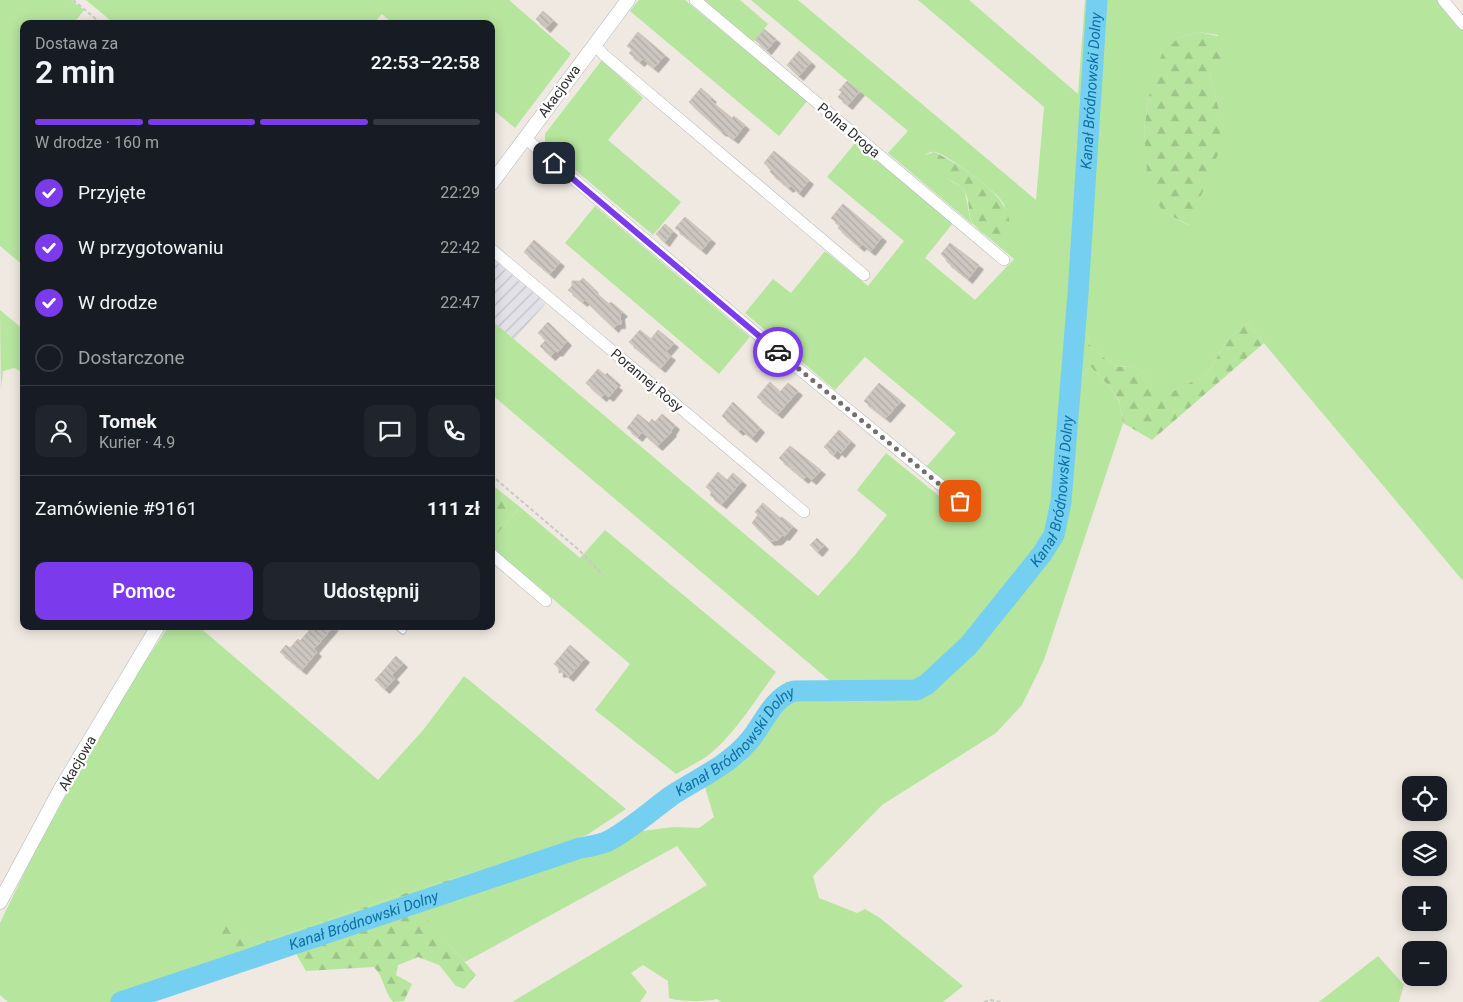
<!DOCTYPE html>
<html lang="pl">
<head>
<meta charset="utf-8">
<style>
  body { margin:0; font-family:Roboto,sans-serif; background:#20242c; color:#f1f3f6; height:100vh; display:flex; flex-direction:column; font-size:19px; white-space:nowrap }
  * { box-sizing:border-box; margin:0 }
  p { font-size:16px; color:#9ea1a6 }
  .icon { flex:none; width:28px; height:28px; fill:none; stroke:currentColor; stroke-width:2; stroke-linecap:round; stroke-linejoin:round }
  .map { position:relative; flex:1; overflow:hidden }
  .sheet { position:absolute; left:20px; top:20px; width:475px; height:610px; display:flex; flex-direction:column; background:#171b24; border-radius:10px; box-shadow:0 2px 12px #0003 }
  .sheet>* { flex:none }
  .controls { position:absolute; left:1402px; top:776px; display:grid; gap:10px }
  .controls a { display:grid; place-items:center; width:45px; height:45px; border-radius:10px; background:#171b24; box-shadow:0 2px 12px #0003; font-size:25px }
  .pin { position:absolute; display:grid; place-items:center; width:42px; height:42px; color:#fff; margin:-21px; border-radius:10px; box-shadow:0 2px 8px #0006 }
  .courier { position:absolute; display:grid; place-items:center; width:50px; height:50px; margin:-25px; border:4px solid #7c3aed; border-radius:50%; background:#fff; color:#222; box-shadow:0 1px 6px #0007 }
  .overview em { font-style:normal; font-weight:600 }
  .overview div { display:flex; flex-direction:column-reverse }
  .overview { display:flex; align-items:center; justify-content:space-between; height:85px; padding:0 15px }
  h1 { font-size:32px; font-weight:600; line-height:38px }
  .bar { display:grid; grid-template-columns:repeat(4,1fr); gap:8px 5px; align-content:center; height:60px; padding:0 15px }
  .bar i { height:6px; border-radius:4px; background:#363941 }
  .bar .selected { background:#7c3aed }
  .bar p { grid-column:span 4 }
  .line { display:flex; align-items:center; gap:12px; padding:0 15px; border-top:1px solid #363941 }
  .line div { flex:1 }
  .round { display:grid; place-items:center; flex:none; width:52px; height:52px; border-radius:10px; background:#20242c }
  ol { padding:0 15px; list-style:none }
  li { display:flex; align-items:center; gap:15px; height:55px }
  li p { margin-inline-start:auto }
  li .icon { padding:5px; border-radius:50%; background:#7c3aed; color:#fff; stroke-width:4 }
  li:last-child { color:#9ea1a6 }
  li i { width:28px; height:28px; border:2px solid #363941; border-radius:50% }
  .action { display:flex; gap:10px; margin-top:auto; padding:10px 15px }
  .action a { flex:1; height:58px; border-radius:10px; background:#7c3aed; color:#fff; font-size:20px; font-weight:600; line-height:58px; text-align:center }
  .action a+a { background:#20242c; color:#f1f3f6 }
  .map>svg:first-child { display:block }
  .industrial { fill:url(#industrial-furrows) }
  .grass { fill:#b6e59e; fill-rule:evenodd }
  .forest { fill:url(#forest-firs) }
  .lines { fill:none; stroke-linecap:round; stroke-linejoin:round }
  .river { stroke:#75cff0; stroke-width:21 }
  .building { fill:url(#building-back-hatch); stroke:#cbc5ba; filter:url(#shadow) }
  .service-casing { stroke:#b4b7c1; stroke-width:7 }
  .minor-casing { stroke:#b4b7c1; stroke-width:12 }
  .tertiary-casing { stroke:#b4b7c1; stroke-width:15 }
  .path { stroke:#c9c9c9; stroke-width:2; stroke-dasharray:4 2.5; stroke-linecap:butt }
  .service { stroke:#fff; stroke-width:5.5 }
  .minor { stroke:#fff; stroke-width:11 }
  .tertiary { stroke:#fff; stroke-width:14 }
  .done { stroke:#726f6d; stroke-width:5; stroke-dasharray:0 9 }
  .route { stroke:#7c3aed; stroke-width:6 }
  .labels { text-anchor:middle; stroke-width:4.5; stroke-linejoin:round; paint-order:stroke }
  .street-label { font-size:14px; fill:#2e2e2e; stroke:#fff }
  .water-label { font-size:15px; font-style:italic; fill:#0d6fa3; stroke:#fff }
</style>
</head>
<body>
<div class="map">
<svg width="1463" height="1002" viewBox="0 0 1463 1002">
  <defs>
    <pattern id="industrial-furrows" width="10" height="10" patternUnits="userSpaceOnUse" patternTransform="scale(1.25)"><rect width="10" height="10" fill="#e3e1e8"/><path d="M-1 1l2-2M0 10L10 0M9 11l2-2" fill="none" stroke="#c3c1c7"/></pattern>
    <pattern id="forest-firs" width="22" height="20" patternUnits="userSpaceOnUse" patternTransform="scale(1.25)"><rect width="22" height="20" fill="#b6e59e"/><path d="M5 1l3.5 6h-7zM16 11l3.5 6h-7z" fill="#9dc588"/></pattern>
    <pattern id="building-back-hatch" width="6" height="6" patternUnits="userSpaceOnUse" patternTransform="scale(1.25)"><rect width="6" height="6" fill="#cbc7bf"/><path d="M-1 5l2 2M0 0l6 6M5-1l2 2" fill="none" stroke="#afaba4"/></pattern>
    <filter id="shadow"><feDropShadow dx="4.5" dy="4.5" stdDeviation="0" flood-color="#0004"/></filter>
  </defs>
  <rect width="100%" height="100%" fill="#efe9e1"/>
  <path class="industrial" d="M491,258L546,303L514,340L491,320Z"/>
  <path class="grass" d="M0,0H71L84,10L73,24H24V266L0,246Z
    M86,0H509L571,54L515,128L491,108V24H393L382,14L373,24H115Z
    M639,0H685L807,101L779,136L630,11Z
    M703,0H740L768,24L753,42Z
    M751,0H798L1036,200L1044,107L918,0H969L1078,94L1085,0H1438L1463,30V581L1247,323L1228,339L1207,374L1170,394L1134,366L1118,367L1100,355L1089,344L1085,329L1080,375L1091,367L1108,385L1119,401L1123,423L1044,660L1022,705L996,733L882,805L813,876L819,898L857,913L865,909L880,918L963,986L943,1002H721L717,999C704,1002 681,1002 669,998L668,981L643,965L631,973L647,992L640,1002H512L707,885L677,846L465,962L417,908L572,860L634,832L674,827L699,828L714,817L705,787L742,763L793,699L785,682L830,681L491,394V320L818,596L855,555L887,515L857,490L886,453L964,516L973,506L926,467L956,433L865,357L835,390L745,313L773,279L791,293L825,251L868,286L904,241L827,177L856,142L953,223L925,258L975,300L1014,259L989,238L1005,231C1005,224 1007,211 1004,204C999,193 947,154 935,152C931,151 928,153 925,155L949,180L961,187L965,192L970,218L973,225L888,153L908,131ZM1199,32L1218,35L1210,75L1220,114L1188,225L1163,212L1149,186L1144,130L1150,90L1178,38Z
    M602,60L643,98L608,140L681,202L653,235L545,145V134Z
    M595,206L750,337L719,374L565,243Z
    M0,310L24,330V373L14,368L3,371L1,389Z
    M520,507L580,558L605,530L776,672C755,700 732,739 703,759C694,764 685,769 676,774L595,710L630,664L491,547V541Z
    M169,626H198L378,780L424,729L464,676L626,809L587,835L482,870L409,892L257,944L230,922L234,953L128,990L132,1002H8L0,995V923L31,859L66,795L142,666Z
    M1378,956L1404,985L1399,1002H1319Z"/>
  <path class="forest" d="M1199,32L1226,38L1223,69L1210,75L1220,114V149L1189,225L1163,212L1148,186L1144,130L1150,90L1162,54L1178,38Z
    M934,152C952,159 1025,204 1006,230C1002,235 995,236 989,238C984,234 978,230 974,225C966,215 972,198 962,188C952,178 925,173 925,155Z
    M1247,323L1264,343L1152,440L1123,423L1119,400L1108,385L1091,367L1079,376L1085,327L1089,344L1100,355L1118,367L1134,366L1170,393L1207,374L1228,339Z
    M491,484L520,507L491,541Z
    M561,844L572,860L418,908L476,975L464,989L456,986L439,965L418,957L398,965L396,975L412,984L404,1001L393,1002C383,990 385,979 374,967L306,971L295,952L145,1002H132L128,990L234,953L218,930L230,921L257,944L409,892L482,870Z"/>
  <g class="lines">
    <path class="river" id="s1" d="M121,1002L580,848C591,846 602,845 612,839C633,827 652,810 671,796C697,779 729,765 749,741C763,725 772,698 794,691L916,690L926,685L969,645L1042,554L1054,535L1061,502L1078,294L1097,0"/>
  </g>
  <path class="building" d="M543,11L553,20L546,28L536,19Z
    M764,29L776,39L767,50L755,40Z
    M638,32L665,55L654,68L643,59L640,62L629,53L632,50L627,46Z
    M799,51L811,62L799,76L787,65Z
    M847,81L860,91L848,105L838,97L842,92L839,90Z
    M701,88L712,98L710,100L732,118L734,116L745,125L734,139L723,131L722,132L689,102Z
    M774,151L809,180L799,193L791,186L789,188L770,172L771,170L764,163Z
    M843,204L882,237L871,251L862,244L860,247L838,228L840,225L831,218Z
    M685,217L711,239L702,250L675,228Z
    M665,224L673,231L665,242L656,234Z
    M534,240L560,262L550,274L524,252Z
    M950,243L979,265L968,279L946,261L947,260L941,254Z
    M583,278L594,289L593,290L609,304L611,302L623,312L620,315L621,324H617L614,328L585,300L583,302L568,290L572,286V281H580Z
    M548,322L567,341L558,352L556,351L551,356L540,346L546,340L538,333Z
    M640,330L651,339L658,330L674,343L666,352L671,356L661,368L629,342Z
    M598,369L605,375L607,373L616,381L614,383L618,386L609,397L605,394L602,397L586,383Z
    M770,382L780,392L788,383L798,391L778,414L757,397Z
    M879,383L901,401L886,418L864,401Z
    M733,402L760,428L752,438L741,429L739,431L722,416Z
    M638,414L649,423L652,419L655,422L662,414L675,425L671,431L672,432L658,446L642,432L638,437L627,428Z
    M839,430L851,441L841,453L837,450L834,455L824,447Z
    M790,446L821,470L812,480L807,476L804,479L779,458Z
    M718,472L727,480L733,473L742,481L722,504L710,495L712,492L706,487Z
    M763,503L780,518L782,517L793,526L785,536L783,535L778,540L770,541L752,523L758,515L755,512Z
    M817,538L824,545L818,552L810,545Z
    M313,626H334L314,649L317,652L302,670L280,652L286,645L290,648L298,639L300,641Z
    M570,645L585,658L569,677L563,672L559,673V668L554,664Z
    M396,656L403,663L392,675L395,678L385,689L375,680Z"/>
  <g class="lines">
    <g class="service-casing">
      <path id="service" d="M397,626L403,631"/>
    </g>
    <g class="minor-casing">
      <path id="minor" d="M695,0L1004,260
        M1443,0L1463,24
        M594,44L604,55L864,275
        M525,138L789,361L960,501
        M491,249L804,512
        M491,554L546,601"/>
    </g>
    <g class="tertiary-casing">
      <path id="tertiary" d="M491,184L628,0
        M0,902L60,790L158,626"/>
    </g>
    <path class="path" d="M73,0L102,24
      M491,475L579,550L603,575
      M984,1002L990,1000L1001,1002"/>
    <use href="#service" class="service"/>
    <use href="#minor" class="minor"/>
    <use href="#tertiary" class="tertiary"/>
  </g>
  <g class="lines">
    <path class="done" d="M778,352L960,501"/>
    <path class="route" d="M554,163L778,352"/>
  </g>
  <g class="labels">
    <g class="street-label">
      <text transform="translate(559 91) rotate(-54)" y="5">Akacjowa</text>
      <text transform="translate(849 130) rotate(40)" y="5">Polna Droga</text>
      <text transform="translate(647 380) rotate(40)" y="5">Porannej Rosy</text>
      <text transform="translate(77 763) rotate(-60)" y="5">Akacjowa</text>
    </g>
    <g class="water-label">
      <text dy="5" stroke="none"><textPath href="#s1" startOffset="1532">Kanał Bródnowski Dolny</textPath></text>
      <text dy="5" stroke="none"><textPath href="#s1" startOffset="1128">Kanał Bródnowski Dolny</textPath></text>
      <text dy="5" stroke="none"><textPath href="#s1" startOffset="676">Kanał Bródnowski Dolny</textPath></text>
      <text dy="5" stroke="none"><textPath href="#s1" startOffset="256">Kanał Bródnowski Dolny</textPath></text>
    </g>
  </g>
</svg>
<div class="controls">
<a><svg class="icon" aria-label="locate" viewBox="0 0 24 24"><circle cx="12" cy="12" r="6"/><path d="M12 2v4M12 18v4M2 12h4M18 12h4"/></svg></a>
<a><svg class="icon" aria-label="layers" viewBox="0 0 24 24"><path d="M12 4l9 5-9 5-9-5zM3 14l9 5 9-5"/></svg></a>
<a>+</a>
<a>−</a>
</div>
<div class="pin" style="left:960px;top:501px;background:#ea580c"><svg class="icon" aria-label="bag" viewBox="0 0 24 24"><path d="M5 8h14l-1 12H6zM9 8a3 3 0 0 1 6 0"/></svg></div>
<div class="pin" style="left:554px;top:163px;background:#1f2937"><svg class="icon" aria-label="home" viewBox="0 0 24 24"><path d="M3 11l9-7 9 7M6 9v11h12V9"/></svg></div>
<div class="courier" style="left:778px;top:352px"><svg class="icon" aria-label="car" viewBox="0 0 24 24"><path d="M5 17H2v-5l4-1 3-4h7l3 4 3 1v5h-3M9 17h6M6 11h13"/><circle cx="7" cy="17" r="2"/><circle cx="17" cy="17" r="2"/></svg></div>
<section class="sheet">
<div class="overview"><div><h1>2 min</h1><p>Dostawa za</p></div><em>22:53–22:58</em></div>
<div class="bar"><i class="selected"></i><i class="selected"></i><i class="selected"></i><i></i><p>W drodze · 160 m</p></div>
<ol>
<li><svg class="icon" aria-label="check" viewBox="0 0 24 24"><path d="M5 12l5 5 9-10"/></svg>Przyjęte<p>22:29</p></li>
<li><svg class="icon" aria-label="check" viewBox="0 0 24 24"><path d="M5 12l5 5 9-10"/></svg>W przygotowaniu<p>22:42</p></li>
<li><svg class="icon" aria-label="check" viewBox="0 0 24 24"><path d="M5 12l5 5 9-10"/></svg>W drodze<p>22:47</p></li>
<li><i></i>Dostarczone</li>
</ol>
<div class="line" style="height:90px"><a class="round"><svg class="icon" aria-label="person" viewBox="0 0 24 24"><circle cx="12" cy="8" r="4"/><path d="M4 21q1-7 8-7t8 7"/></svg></a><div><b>Tomek</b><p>Kurier · 4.9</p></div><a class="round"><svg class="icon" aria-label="chat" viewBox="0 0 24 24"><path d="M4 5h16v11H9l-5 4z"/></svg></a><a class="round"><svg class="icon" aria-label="phone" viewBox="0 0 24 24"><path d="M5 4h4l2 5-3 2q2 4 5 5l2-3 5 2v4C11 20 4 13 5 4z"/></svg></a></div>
<div class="line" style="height:65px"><div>Zamówienie #9161</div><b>111 zł</b></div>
<div class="action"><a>Pomoc</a><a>Udostępnij</a></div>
</section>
</div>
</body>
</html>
